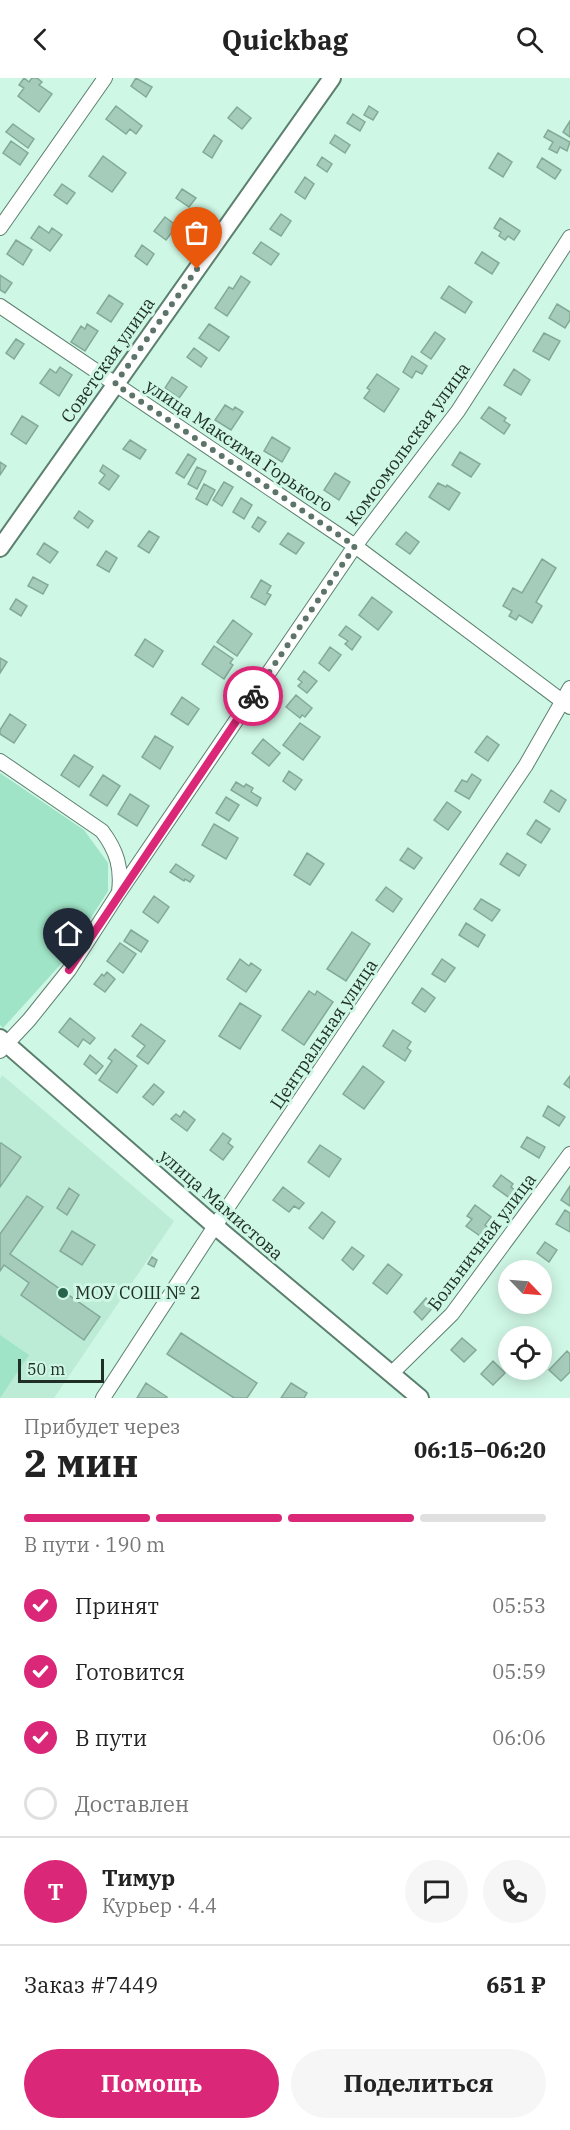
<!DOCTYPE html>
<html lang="ru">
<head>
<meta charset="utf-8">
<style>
  body { margin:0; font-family:"IBM Plex Serif",serif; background:#f6f6f6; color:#222; height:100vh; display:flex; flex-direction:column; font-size:22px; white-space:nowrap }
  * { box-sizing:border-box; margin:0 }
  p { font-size:20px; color:#767676 }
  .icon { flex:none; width:33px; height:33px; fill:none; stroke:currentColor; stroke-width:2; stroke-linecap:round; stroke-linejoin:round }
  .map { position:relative; height:1320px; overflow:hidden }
  .sheet { display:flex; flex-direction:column; background:#fff; flex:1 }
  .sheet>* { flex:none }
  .needle { width:39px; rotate:115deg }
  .controls { position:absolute; left:498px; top:1182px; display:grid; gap:12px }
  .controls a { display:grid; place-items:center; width:54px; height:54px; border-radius:50%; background:#fff; box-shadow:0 3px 15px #0003; font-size:30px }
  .scale { position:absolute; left:18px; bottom:15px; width:86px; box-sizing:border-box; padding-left:6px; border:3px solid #1f2e27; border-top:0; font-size:16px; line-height:21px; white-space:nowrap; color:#1f2e27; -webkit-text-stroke:4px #cff7e5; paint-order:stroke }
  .pin { position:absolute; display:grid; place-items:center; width:51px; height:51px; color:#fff; margin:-62px -26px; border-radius:50% 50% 50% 0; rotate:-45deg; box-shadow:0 0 6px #0007 }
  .pin .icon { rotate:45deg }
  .courier { position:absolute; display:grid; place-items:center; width:60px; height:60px; margin:-30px; border:4px solid #db2777; border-radius:50%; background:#fff; color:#222; box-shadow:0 2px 8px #0007 }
  .head em { font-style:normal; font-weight:700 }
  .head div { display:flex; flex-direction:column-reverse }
  .head { display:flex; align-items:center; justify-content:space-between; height:102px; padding:0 24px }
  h1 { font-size:39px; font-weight:700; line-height:45px }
  .bar { display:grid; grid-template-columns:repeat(4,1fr); gap:9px 6px; align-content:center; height:72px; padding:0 24px }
  .bar i { height:8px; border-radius:4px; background:#e0e0e0 }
  .bar .on { background:#db2777 }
  .bar p { grid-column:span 4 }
  .line { display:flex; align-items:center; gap:15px; padding:0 24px; border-top:2px solid #e0e0e0 }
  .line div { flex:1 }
  .round { display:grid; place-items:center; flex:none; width:63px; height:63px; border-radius:32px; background:#f6f6f6 }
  ol { padding:0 24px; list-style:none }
  li { display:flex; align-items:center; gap:18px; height:66px }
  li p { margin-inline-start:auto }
  li .icon { padding:6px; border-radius:50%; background:#db2777; color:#fff; stroke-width:4 }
  li:last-child { color:#767676 }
  li i { width:33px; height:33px; border:3px solid #e0e0e0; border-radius:50% }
  .primary-button { display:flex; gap:12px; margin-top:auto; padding:12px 24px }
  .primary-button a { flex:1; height:69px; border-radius:36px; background:#db2777; color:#fff; font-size:24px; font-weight:700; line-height:69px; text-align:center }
  .primary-button a+a { background:#f6f6f6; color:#222 }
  header { display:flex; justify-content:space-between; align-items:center; height:78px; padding:0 24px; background:#fff; font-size:27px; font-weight:700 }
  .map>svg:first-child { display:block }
  .built { fill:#bcecd6 }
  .green { fill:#9fe4c6 }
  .building { fill:#a5ccba; stroke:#84a998; stroke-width:1.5 }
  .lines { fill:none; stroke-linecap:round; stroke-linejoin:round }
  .minor-casing { stroke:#5c806f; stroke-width:16 }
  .tertiary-casing { stroke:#5c806f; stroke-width:20 }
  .minor { stroke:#fff; stroke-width:14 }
  .tertiary { stroke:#fff; stroke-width:16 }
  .done { stroke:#5d746a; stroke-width:6; stroke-dasharray:0 10.8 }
  .route { stroke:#db2777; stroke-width:8 }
  .poi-dot { fill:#28624c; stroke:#cff7e5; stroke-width:2 }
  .labels { text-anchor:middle; stroke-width:6; stroke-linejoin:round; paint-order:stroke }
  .street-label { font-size:18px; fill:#1f2e27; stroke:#cff7e5 }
  .poi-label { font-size:18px; fill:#1f2e27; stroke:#cff7e5; text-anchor:start }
</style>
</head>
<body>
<header><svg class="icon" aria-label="back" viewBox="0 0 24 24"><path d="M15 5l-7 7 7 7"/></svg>Quickbag<svg class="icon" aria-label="search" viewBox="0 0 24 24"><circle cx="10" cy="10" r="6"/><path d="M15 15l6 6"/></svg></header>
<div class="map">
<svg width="570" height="1320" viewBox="0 0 570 1320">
  <rect width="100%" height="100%" fill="#cff7e5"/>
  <path class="built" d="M2,997L174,1143L54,1320H0V1001Z"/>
  <path class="green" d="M0,695L84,752L108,785V813L61,886L3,950L0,947Z
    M0,1257L29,1277L0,1320Z"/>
  <path class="building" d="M24,0L29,4L32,0H37L42,4L39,7L52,16L39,34L18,18L24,10L19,7Z
    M136,0L152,9L146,19L131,8Z
    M116,28L142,48L136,56L130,51L126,56L106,41Z
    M369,28L378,34L373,42L364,37Z
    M237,29L251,40L242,51L228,40Z
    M353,36L365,44L360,53L347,45Z
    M570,43V59L563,54Z
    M13,46L34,61L28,70L6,54Z
    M548,52L570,64L567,73L560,69L557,75L549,71L553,64L544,59Z
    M214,57L222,63L212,80L203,74Z
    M335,57L350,67L345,75L330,65Z
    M11,63L28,75L20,87L3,75Z
    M498,75L512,84L503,99L489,90Z
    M103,78L126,95L112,114L89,98Z
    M322,79L332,86L327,94L317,87Z
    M542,80L561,92L555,101L537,89Z
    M305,99L314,106L305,121L295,114Z
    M62,106L75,115L67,126L54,117Z
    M182,111L196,120L189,129L176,120Z
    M281,136L291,143L281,158L270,151Z
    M165,139L177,148L166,162L154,153Z
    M500,140L520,153L514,162L508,158L505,162L499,158L501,154L494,150Z
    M39,148L49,155L52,150L62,157L50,173L31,160Z
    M16,162L32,172L23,187L7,176Z
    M261,164L279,176L271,187L253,175Z
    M142,167L154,176L147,187L135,178Z
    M482,174L499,185L492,196L475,185Z
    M0,197L12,205L5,215L0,212Z
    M241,198L250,204L227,238L215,230L229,209L233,211Z
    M449,208L472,224L465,235L441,220Z
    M109,217L123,226L111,244L97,235Z
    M557,226L570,234V242L565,250L549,240Z
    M87,246L98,253L85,273L71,264L81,248L85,251Z
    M209,246L229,259L219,273L199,260Z
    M435,254L445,261L431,281L421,274Z
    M544,255L560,263L549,282L533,273Z
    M16,261L24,266L14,281L6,275Z
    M194,270L207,280L201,289L187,279Z
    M412,278L427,288L422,296L416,293L412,300L403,294Z
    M60,289L72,297L59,318L40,305L50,291L56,295Z
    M514,291L530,302L521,317L504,307Z
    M377,296L399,311L384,334L364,320L370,312L367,310Z
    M172,299L187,309L179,320L165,310Z
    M225,327L233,332L235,329L243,334L231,352L215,342Z
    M489,329L506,340L504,343L510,347L504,356L481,340Z
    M22,338L38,348L26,366L11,356Z
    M272,359L290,370L282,384L264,373Z
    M130,362L146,372L140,381L123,371Z
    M460,374L480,386L471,399L452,387Z
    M188,376L196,381L184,400L176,395Z
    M0,384L6,388L0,397Z
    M103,387L119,398L109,412L99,405L105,397L100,393Z
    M197,389L206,393L197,411L188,406Z
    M335,395L350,404L339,422L324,412Z
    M224,404L233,409L222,428L213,422Z
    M438,405L446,409L447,407L460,415L449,432L429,419Z
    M204,406L215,412L207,427L196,421Z
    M241,420L252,427L244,441L233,434Z
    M79,433L93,443L88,450L74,440Z
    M258,439L266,444L259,454L252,449Z
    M149,453L159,459L149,475L138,468Z
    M406,454L419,464L410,476L396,466Z
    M288,455L304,465L296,476L280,466Z
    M44,465L58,474L50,485L37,476Z
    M106,473L117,480L109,494L97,487Z
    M542,481L556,490L536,524L542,528L532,545L519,537L516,542L509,538L512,533L503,528L513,510L522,515Z
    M33,499L48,507L43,516L28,508Z
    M261,502L271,508L267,515L271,517L265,527L251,519Z
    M372,519L392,534L378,552L359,537Z
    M16,521L27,528L21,538L10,531Z
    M233,542L252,556L237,578L217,564Z
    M346,548L361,559L352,572L345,566L348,563L339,557Z
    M145,561L163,573L153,589L135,577Z
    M214,568L233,581L230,585L233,587L224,601L202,586Z
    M330,569L341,577L329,593L319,585Z
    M0,580L7,584L0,595Z
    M304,593L317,603L307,615L298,608L302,604L298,601Z
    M296,617L312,630L305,639L302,637L300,640L286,629Z
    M182,619L199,631L188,647L171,636Z
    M10,636L26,647L14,665L0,656V652Z
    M300,645L320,659L303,682L283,667Z
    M155,658L173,669L160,691L142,679Z
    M487,658L499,667L488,683L475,674Z
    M263,661L280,675L269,688L252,675Z
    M74,677L93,689L79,709L61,697Z
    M289,693L302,702L295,712L283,703Z
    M472,696L481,702L469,721L455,713L462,702L467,704Z
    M103,697L120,708L107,728L90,717Z
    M236,704L244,709L246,706L253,710L251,714L261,720L257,728L231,712Z
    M551,712L566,722L559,734L544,724Z
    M130,716L149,728L137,748L118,736Z
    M226,719L239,727L229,743L216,735Z
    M447,724L461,734L448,752L434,742Z
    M536,742L550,751L541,765L527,756Z
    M214,746L238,760L226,781L202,767Z
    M408,770L422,780L414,791L400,782Z
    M307,775L324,786L310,807L294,797Z
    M507,775L526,787L519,798L500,786Z
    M176,786L194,798L190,804L185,801L184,803L170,794Z
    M386,809L402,821L393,834L376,822Z
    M154,818L169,829L158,845L143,834Z
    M481,821L500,832L492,843L474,831Z
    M466,845L485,857L478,869L459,857Z
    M131,852L148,863L141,874L124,863Z
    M352,854L370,866L346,903L327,891Z
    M120,865L136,876L123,895L107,883Z
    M240,881L249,888L251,885L261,892L246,914L227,901Z
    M442,881L455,890L445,904L432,896Z
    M107,894L115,901L105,914L94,906L102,896L104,898Z
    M422,910L435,920L425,934L412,925Z
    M309,913L315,917L317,913L333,924L304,967L282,952Z
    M240,925L261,938L240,971L219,958Z
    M70,940L95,960L90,966L83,961L78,969L59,954Z
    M141,946L165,963L148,986L137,978L145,968L132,958Z
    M393,952L411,964L407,970L411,973L405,983L383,968Z
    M115,971L137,988L117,1015L99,1002L112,983L108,980Z
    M90,977L103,988L96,996L84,986Z
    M363,988L384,1004L364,1031L343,1016Z
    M570,998V1010L564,1006Z
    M154,1006L164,1014L153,1027L143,1019Z
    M548,1028L565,1039L559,1048L543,1038Z
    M184,1033L195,1042L187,1053L171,1041L176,1036L180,1039Z
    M223,1055L231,1061L228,1065L233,1069L223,1082L210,1072Z
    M527,1059L545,1069L539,1080L521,1069Z
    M1,1065L21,1079L0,1109V1066Z
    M320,1067L341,1081L329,1099L308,1084Z
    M501,1097L513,1106L511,1109L516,1113L511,1121L493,1108Z
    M570,1108V1128L561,1122Z
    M283,1109L304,1125L299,1131L294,1128L289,1134L273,1122Z
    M69,1110L79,1117L67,1137L57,1130Z
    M27,1118L43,1129L10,1176L100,1239L84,1262L21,1217L29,1205L4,1187L0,1193V1156Z
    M475,1127L491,1139L485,1147L490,1151L483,1160L466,1148L472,1141L467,1138Z
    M565,1132L570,1135V1154L556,1146Z
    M322,1134L335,1144L323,1161L309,1150Z
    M72,1153L95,1167L82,1187L60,1173Z
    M545,1164L557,1172L549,1184L537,1175Z
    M352,1169L364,1178L353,1192L342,1182Z
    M152,1179L157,1182L154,1189L148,1186Z
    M388,1186L402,1197L387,1216L373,1205Z
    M426,1220L434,1228L422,1242L414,1234Z
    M181,1255L257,1305L247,1320H234L167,1276Z
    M462,1260L476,1272L464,1284L451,1272Z
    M567,1273L570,1276V1294L561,1303L549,1292Z
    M493,1283L505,1295L493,1307L481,1296Z
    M146,1305L167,1319L166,1320H137Z
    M291,1305L307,1315L304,1320H281Z"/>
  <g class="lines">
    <g class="minor-casing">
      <path id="minor" d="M0,150L105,0
        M0,228L355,468L570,629
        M0,683L102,753C117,773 122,790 119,814
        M0,973L29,942L69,892L118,816L355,468L458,333L570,159
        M391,1296L452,1236L570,1076
        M103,1320L215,1148L526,687L570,610"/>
    </g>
    <g class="tertiary-casing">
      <path id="tertiary" d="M0,470L332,0
        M0,960L215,1148L420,1320"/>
    </g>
    <use href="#minor" class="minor"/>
    <use href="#tertiary" class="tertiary"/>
  </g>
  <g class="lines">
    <path class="done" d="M197,191L115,306L355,468L253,618"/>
    <path class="route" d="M69,892L253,618"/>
  </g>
  <circle class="poi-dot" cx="63" cy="1215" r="6"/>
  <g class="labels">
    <g class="street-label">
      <text transform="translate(108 282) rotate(-55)" y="6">Советская улица</text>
      <text transform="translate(408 366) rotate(-54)" y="6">Комсомольская улица</text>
      <text transform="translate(239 368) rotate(34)" y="6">улица Максима Горького</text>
      <text transform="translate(324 956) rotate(-56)" y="6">Центральная улица</text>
      <text transform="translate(221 1127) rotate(41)" y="6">улица Мамистова</text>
      <text transform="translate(482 1164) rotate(-53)" y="6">Больничная улица</text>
    </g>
    <g class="poi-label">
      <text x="75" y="1221">МОУ СОШ № 2</text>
    </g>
  </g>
</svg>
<div class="controls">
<a><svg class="needle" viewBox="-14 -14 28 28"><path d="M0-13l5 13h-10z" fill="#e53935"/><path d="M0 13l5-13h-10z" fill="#767676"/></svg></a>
<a><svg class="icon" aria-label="locate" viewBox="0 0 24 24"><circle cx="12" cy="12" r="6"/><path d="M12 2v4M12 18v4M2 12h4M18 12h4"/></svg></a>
</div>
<div class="scale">50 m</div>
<div class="pin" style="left:197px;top:191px;background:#ea580c"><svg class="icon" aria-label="bag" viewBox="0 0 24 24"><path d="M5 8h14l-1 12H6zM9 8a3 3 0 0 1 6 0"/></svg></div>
<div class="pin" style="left:69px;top:892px;background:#1f2937"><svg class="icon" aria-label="home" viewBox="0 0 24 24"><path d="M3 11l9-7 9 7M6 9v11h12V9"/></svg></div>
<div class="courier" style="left:253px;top:618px"><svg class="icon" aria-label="bike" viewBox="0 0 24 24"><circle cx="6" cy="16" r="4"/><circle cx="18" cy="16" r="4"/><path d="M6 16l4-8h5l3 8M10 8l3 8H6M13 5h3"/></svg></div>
</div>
<section class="sheet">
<div class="head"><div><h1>2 мин</h1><p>Прибудет через</p></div><em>06:15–06:20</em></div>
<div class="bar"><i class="on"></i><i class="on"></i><i class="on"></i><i></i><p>В пути · 190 m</p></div>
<ol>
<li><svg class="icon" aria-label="check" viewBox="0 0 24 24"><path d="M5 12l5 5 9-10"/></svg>Принят<p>05:53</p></li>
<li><svg class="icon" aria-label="check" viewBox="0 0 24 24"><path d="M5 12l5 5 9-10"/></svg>Готовится<p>05:59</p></li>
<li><svg class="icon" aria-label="check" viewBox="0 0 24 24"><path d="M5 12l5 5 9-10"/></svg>В пути<p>06:06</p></li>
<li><i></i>Доставлен</li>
</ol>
<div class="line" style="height:108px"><b class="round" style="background:#db2777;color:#fff">Т</b><div><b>Тимур</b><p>Курьер · 4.4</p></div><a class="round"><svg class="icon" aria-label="chat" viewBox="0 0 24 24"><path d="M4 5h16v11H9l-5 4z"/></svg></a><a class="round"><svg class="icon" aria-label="phone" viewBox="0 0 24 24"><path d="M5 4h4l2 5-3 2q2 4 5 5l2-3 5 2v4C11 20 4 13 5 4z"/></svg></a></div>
<div class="line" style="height:78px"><div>Заказ #7449</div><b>651 ₽</b></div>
<div class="primary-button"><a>Помощь</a><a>Поделиться</a></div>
</section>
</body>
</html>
